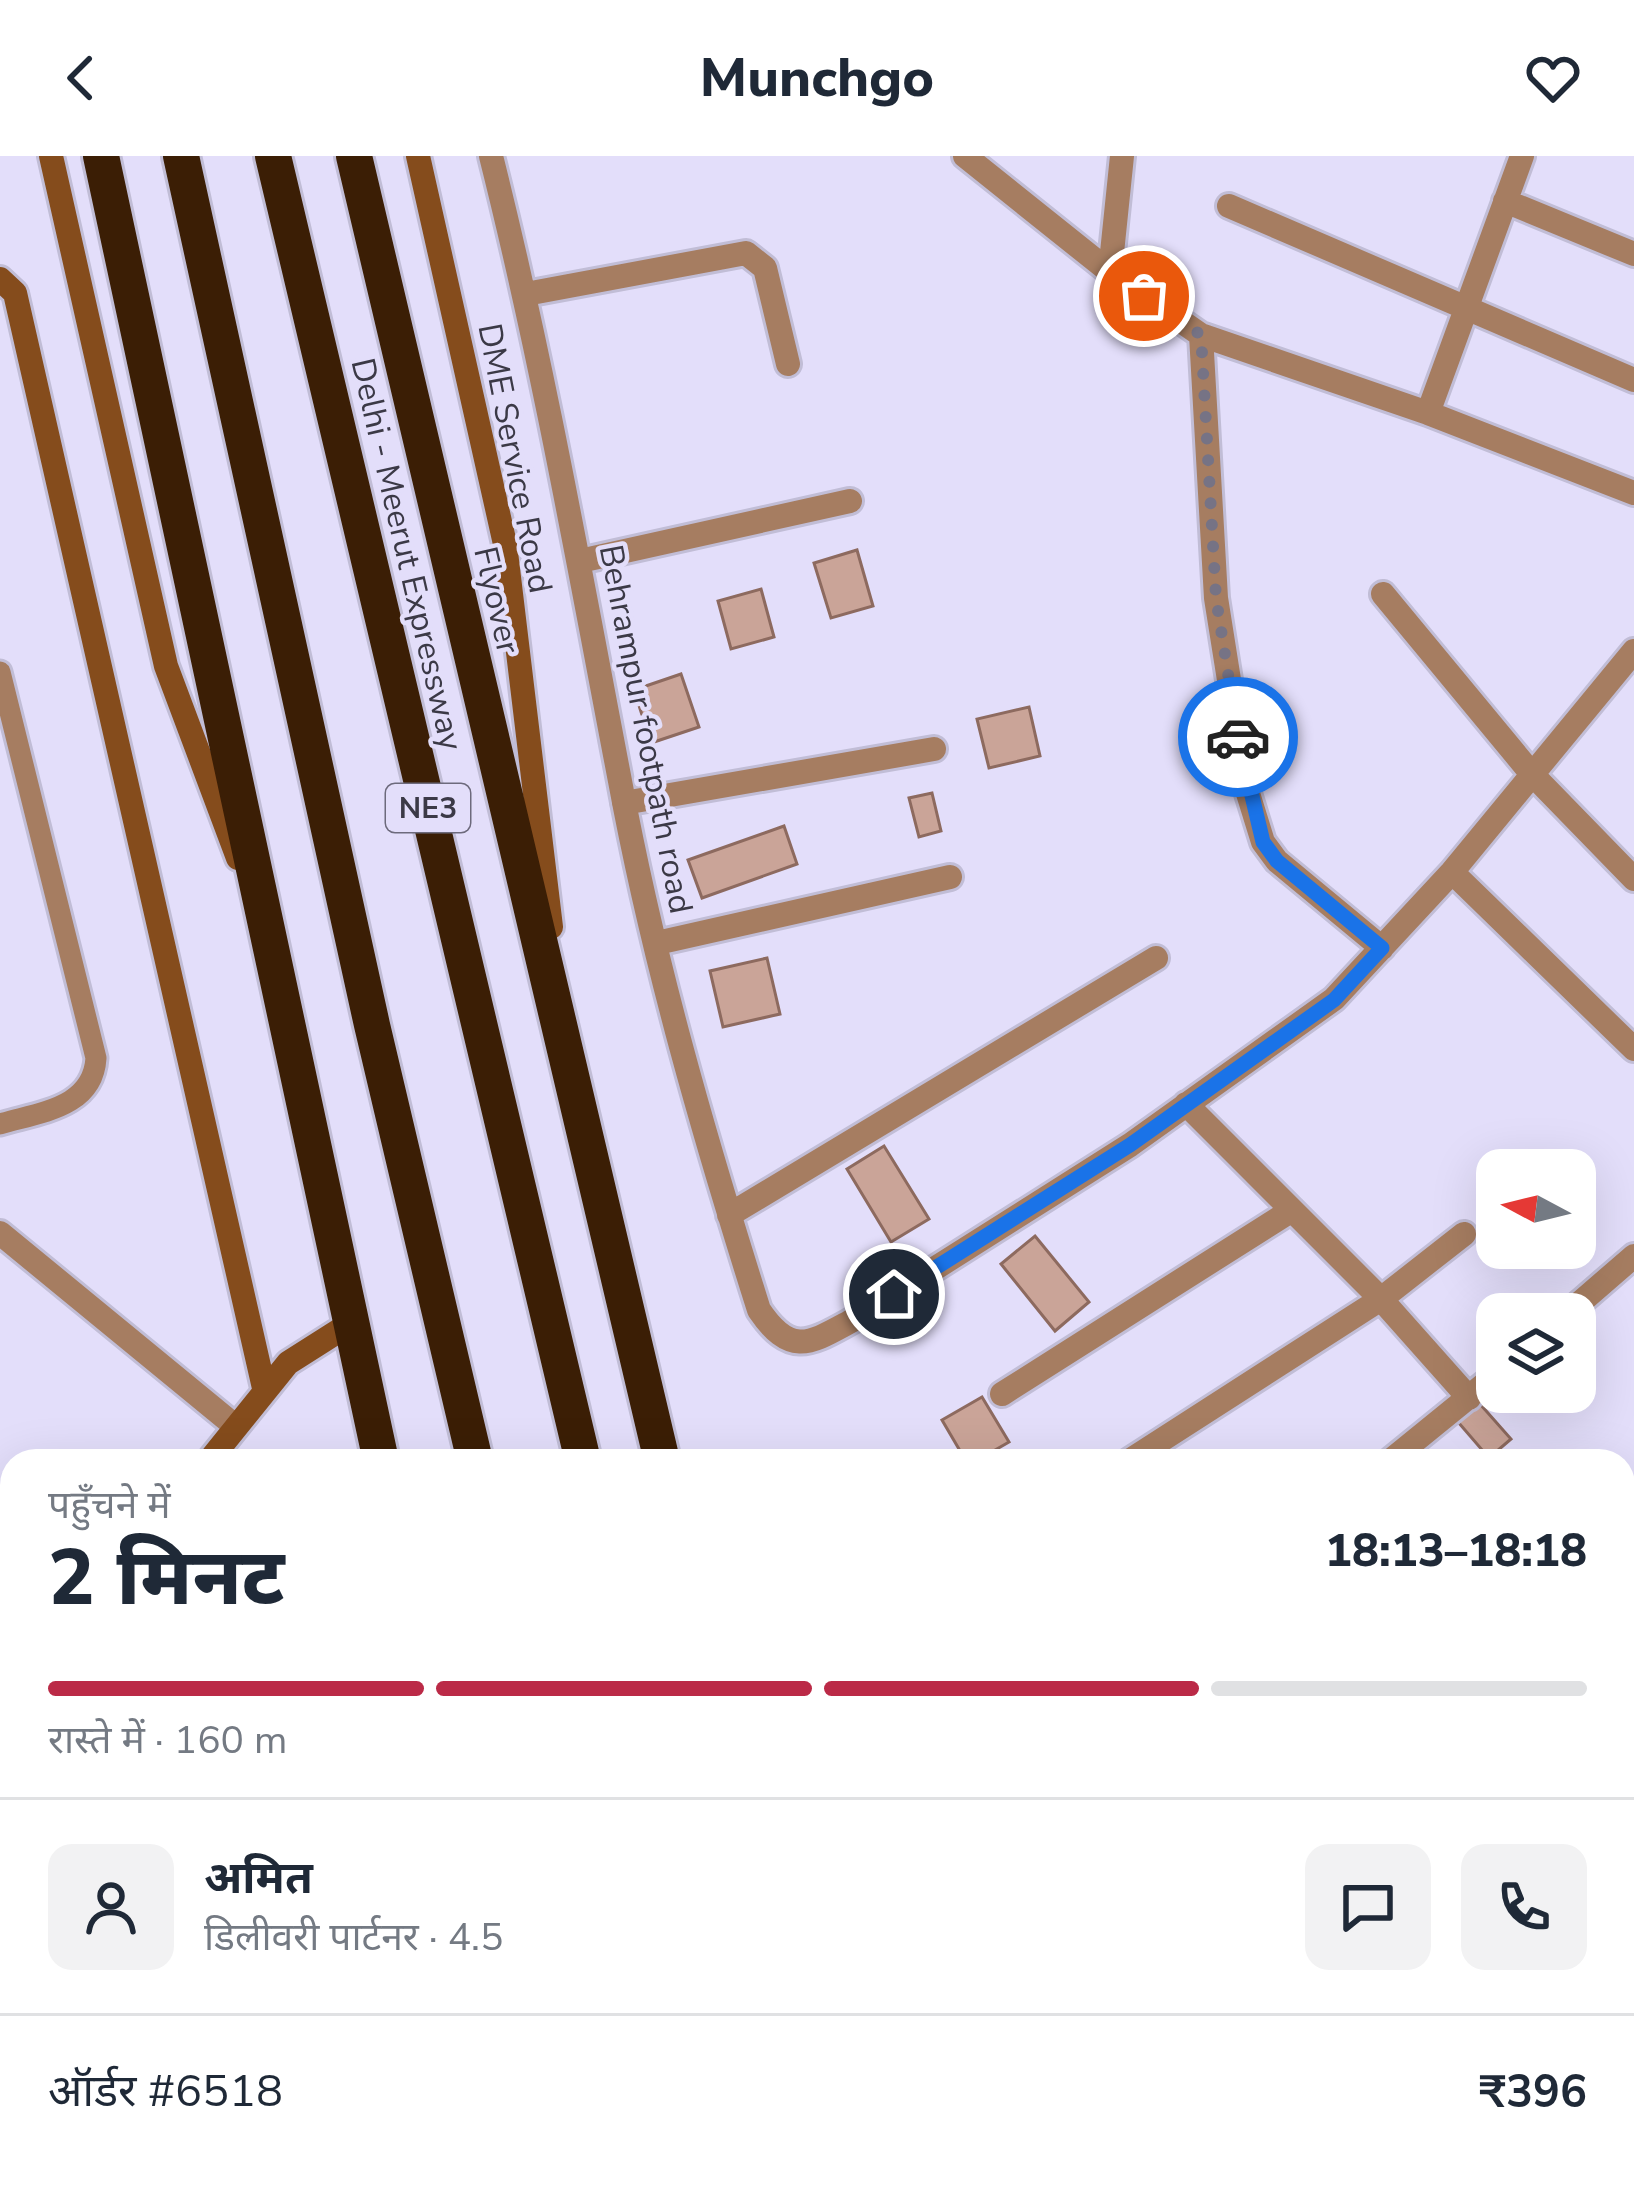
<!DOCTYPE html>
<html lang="hi">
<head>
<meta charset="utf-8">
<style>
  body { margin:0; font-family:"Nunito Sans","Noto Sans Devanagari",sans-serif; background:#f2f2f3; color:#1f2937; height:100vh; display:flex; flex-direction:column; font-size:45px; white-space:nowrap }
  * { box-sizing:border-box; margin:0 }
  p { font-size:39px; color:#747a83 }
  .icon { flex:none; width:66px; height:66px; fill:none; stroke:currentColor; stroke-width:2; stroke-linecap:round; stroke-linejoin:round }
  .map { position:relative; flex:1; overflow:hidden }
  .drawer { position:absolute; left:0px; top:1293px; width:1635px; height:747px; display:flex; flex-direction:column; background:#fff; border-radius:36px 36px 0 0; box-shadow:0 12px 48px #0002 }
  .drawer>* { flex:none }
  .needle { width:78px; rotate:277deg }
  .tools { position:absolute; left:1476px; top:993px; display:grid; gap:24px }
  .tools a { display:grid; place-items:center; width:120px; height:120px; border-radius:24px; background:#fff; box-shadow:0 12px 48px #0002; font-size:60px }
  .pin { position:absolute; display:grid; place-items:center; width:102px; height:102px; color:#fff; margin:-51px; border:6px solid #fff; border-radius:50%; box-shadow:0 3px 12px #0007 }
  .courier { position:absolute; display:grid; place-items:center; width:120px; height:120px; margin:-60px; border:9px solid #1a73e8; border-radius:50%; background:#fff; color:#222; box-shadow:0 3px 15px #0007 }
  .headline em { font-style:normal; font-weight:800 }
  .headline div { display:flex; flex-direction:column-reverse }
  .headline { display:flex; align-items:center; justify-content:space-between; height:204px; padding:0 48px }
  h1 { font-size:78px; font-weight:800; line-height:90px }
  .bar { display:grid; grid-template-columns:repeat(4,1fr); gap:18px 12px; align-content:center; height:144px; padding:0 48px }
  .bar i { height:15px; border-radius:9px; background:#e0e1e3 }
  .bar .on { background:#bb2a47 }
  .bar p { grid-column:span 4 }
  .line { display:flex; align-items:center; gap:30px; padding:0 48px; border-top:3px solid #e0e1e3 }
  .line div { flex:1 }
  .round { display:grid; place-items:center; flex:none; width:126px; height:126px; border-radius:24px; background:#f2f2f3 }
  header { display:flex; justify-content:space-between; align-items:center; height:156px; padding:0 48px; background:#fff; font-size:54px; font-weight:800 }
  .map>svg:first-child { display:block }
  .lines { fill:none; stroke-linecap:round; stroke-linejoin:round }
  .river { stroke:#91bdee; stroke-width:66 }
  .building { fill:#caa498; stroke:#8d6a5f; stroke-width:3 }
  .lane-casing { stroke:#c1bdd6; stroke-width:27 }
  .street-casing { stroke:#c1bdd6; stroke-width:30 }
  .secondary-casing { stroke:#c1bdd6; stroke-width:30 }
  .highway-casing { stroke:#c1bdd6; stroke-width:42 }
  .lane { stroke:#a67d61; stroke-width:21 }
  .street { stroke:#a67d61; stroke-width:24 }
  .secondary { stroke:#854c1c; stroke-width:24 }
  .highway { stroke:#3b1e05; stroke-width:36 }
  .done { stroke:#767385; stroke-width:12; stroke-dasharray:0 21.6 }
  .route { stroke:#1a73e8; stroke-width:15 }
  .labels { text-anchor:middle; stroke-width:9; stroke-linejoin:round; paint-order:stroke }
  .shield { fill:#e3defa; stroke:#6d6a7c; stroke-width:3 }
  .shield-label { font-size:30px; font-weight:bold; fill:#3b3946 }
  .street-label { font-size:33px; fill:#3b3946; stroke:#e3defa }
</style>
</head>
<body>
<header><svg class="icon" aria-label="back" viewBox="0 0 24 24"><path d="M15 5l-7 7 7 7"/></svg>Munchgo<svg class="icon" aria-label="heart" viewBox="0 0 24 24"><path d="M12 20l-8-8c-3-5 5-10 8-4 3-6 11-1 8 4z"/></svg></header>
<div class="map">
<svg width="1634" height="2038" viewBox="0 0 1634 2038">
  <rect width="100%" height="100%" fill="#e3defa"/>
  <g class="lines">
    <path class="river" d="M1623,1538L1634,1527
      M1093,2038L1105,2028"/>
  </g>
  <path class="building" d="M857,394L873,450L831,462L814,407Z
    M761,433L774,481L731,493L718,445Z
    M681,518L699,571L651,587L634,534Z
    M1029,551L1040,600L989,612L977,563Z
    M932,637L941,675L919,681L909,642Z
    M784,670L797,708L702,742L688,704Z
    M767,802L780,858L723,871L710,815Z
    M884,990L929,1063L891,1086L847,1013Z
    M1035,1080L1089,1146L1055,1175L1001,1108Z
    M982,1241L1009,1286L976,1305H966L942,1264Z
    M1480,1248L1511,1283L1489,1302L1458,1266Z"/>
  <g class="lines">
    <g class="lane-casing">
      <path id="lane" d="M0,516L96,902C93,952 40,956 0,968
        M0,1902L12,1900"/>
    </g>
    <g class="street-casing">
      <path id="street" d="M491,0C543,207 580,416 620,625C653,804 704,980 759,1154C792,1203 812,1186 855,1163L1130,989L1334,843L1452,716L1634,495
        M965,0L1110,116L1201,179L1428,257L1634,337
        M1505,45L1634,98
        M1229,50L1634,224
        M1110,116L1122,0
        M526,138L746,97L765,112L788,208
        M1201,179L1216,442L1246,631L1263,686L1277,705L1382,792
        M1428,257L1522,0
        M580,405L850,345
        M1383,438L1531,617L1634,723
        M624,647L934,593
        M1452,716L1634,893
        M657,787L950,721
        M1186,948L1381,1143L1469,1242
        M729,1059L1156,802
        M0,1077L235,1270
        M1567,1158L1634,1100
        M1002,1238L1292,1054
        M1129,1305L1381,1143L1464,1078
        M1390,1305L1497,1218
        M1623,1745L1634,1734
        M0,1747L12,1770
        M81,2028L82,2038
        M1406,2028L1410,2038
        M1319,2038L1331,2028"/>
    </g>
    <g class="secondary-casing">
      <path id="secondary" d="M51,0L166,510L238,702
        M418,0L505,388L551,771
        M0,123L15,137L264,1232
        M209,1305L288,1207L351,1167
        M0,1541L12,1530"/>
    </g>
    <g class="highway-casing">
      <path id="highway" d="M101,0L381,1305
        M181,0L372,869L475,1305
        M273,0L583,1305
        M354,0L662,1305
        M532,2028L534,2038
        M639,2028L641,2038
        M744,2028L746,2038
        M827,2028L829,2038"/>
    </g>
    <use href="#lane" class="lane"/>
    <use href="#street" class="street"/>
    <use href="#secondary" class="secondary"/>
    <use href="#highway" class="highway"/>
  </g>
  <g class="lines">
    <path class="done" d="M1144,140L1201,179L1216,442L1238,581"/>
    <path class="route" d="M894,1138L1130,989L1334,844L1382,792L1277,705L1263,686L1238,581"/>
  </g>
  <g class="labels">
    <rect class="shield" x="386" y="628" width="84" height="48" rx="9"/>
    <g class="shield-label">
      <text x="428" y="662">NE3</text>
    </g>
    <g class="street-label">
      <text transform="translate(516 302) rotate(79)" y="12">DME Service Road</text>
      <text transform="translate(408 398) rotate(77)" y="12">Delhi - Meerut Expressway</text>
      <text transform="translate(498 444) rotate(77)" y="12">Flyover</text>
      <text transform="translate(647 573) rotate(79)" y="12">Behrampur footpath road</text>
    </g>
  </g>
</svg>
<div class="tools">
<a><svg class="needle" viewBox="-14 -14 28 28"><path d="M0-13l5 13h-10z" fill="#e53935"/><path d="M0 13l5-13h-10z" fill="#747a83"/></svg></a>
<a><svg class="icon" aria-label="layers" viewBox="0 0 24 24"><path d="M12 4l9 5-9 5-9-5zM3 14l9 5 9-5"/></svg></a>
</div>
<div class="pin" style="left:1144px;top:140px;background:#ea580c"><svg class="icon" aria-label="bag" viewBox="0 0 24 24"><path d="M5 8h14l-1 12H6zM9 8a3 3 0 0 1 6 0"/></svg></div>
<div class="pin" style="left:894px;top:1138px;background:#1f2937"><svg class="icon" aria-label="home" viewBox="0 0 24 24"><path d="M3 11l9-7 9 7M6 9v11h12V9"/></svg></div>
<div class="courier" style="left:1238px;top:581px"><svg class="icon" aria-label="car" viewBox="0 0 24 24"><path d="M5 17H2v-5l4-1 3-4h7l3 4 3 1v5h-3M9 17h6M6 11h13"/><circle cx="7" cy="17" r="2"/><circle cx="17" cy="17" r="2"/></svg></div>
<section class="drawer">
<div class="headline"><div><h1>2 मिनट</h1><p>पहुँचने में</p></div><em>18:13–18:18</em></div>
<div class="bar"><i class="on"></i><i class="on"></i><i class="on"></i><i></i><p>रास्ते में · 160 m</p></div>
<div class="line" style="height:216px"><a class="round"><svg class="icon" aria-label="person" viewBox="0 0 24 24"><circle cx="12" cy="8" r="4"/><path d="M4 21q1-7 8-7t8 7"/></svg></a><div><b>अमित</b><p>डिलीवरी पार्टनर · 4.5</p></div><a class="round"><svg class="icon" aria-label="chat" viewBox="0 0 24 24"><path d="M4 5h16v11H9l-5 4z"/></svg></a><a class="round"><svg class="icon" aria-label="phone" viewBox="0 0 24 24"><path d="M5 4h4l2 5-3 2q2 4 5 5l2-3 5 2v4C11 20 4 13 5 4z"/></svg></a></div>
<div class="line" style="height:156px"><div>ऑर्डर #6518</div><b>₹396</b></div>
</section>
</div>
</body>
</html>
